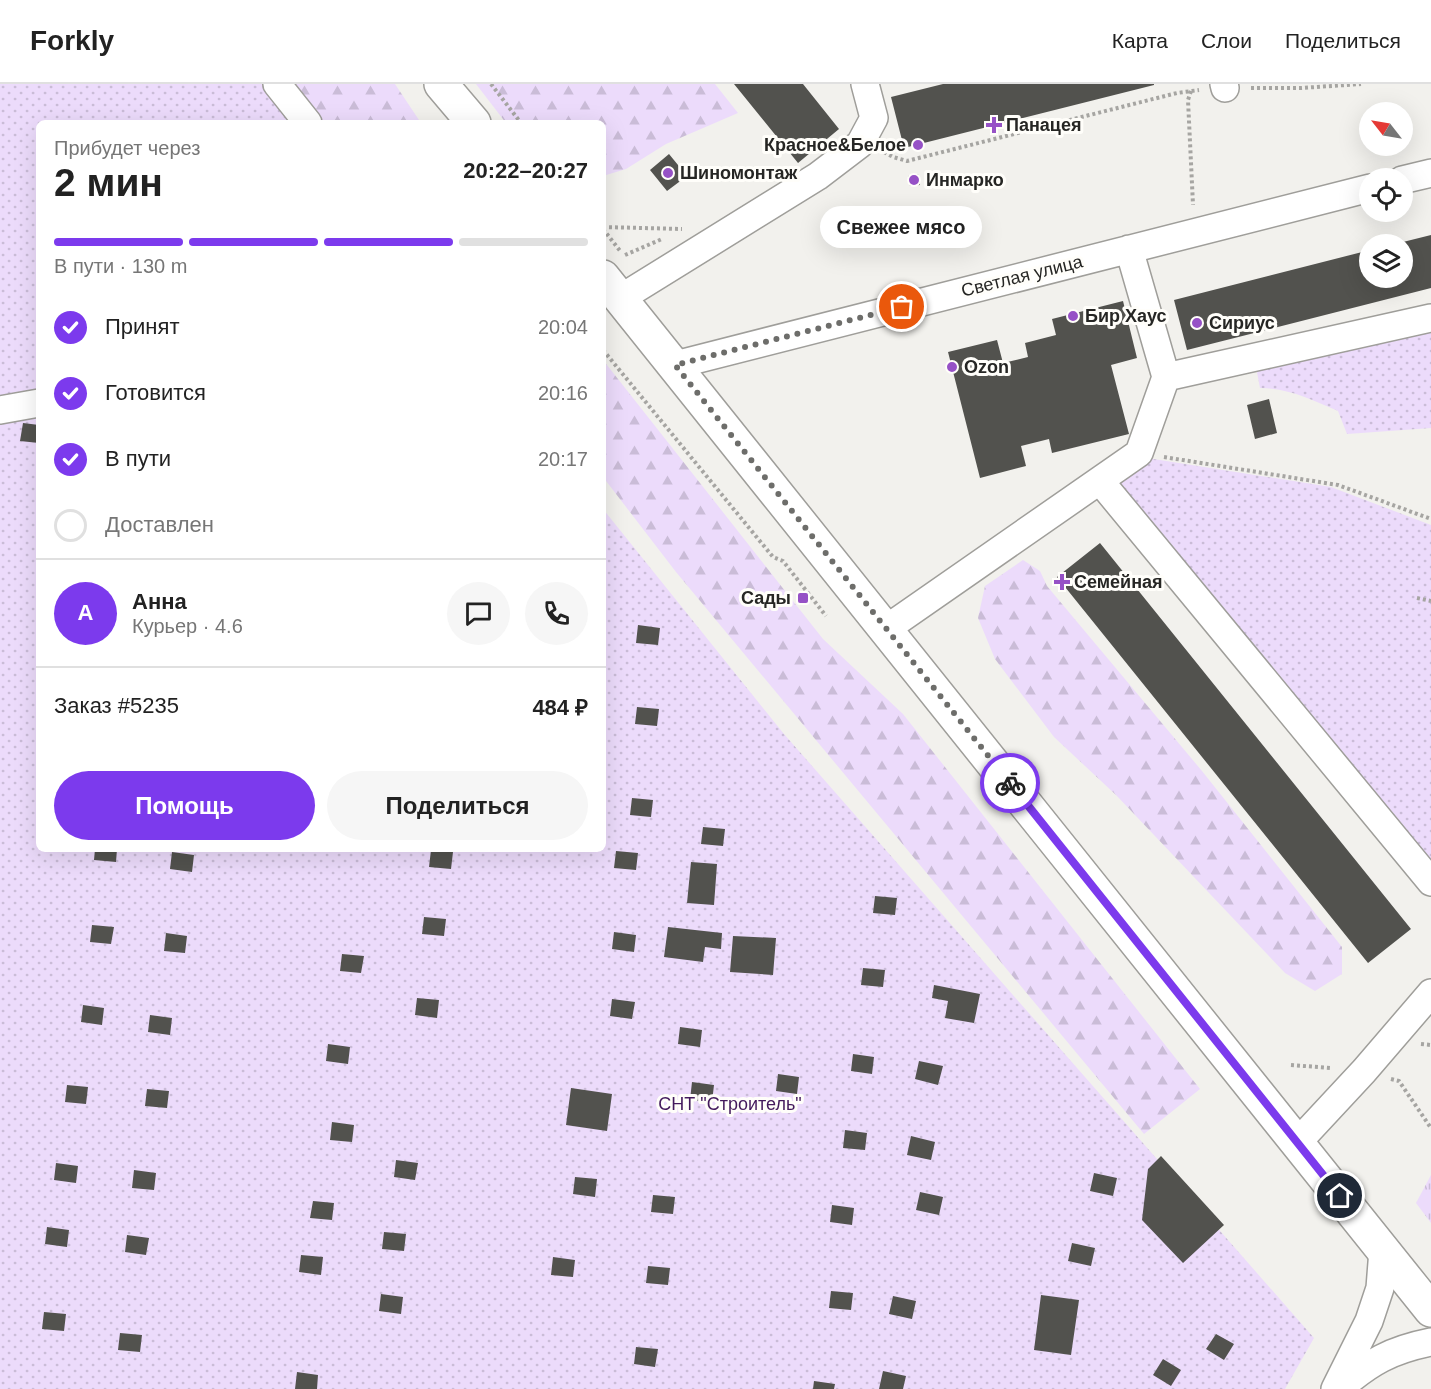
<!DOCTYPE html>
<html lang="ru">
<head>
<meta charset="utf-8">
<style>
  body { margin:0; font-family:Helvetica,sans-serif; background:#f6f6f6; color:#222; height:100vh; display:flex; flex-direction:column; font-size:22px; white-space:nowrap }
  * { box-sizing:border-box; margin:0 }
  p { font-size:20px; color:#767676 }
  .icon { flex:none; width:33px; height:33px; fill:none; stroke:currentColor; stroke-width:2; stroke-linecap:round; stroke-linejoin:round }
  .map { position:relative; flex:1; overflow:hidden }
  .details { position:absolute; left:36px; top:36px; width:570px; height:732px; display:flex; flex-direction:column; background:#fff; border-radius:9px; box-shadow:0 6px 24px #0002 }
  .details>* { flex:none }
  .needle { width:39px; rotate:301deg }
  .buttons { position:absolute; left:1359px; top:18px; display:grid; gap:12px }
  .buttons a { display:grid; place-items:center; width:54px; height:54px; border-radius:50%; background:#fff; box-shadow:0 6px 24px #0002; font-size:30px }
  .pin { position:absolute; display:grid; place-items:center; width:51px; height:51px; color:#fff; margin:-26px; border:3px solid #fff; border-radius:50%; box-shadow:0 2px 6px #0007 }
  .courier { position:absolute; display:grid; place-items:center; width:60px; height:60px; margin:-30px; border:4px solid #7c3aed; border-radius:50%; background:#fff; color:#222; box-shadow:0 2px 8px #0007 }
  .bubble { position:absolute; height:42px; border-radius:21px; background:#fff; box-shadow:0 6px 24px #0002; font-size:20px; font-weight:800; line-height:42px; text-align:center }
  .overview em { font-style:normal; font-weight:800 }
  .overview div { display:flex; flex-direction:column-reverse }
  .overview { display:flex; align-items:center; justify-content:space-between; height:102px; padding:0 18px }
  h1 { font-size:39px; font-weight:800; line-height:45px }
  .bar { display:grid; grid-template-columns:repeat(4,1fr); gap:9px 6px; align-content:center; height:72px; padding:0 18px }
  .bar i { height:8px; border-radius:4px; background:#e0e0e0 }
  .bar .active { background:#7c3aed }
  .bar p { grid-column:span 4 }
  .line { display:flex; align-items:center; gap:15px; padding:0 18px; border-top:2px solid #e0e0e0 }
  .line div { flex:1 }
  .round { display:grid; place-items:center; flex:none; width:63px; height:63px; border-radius:32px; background:#f6f6f6 }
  ol { padding:0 18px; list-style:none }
  li { display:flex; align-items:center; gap:18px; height:66px }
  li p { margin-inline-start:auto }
  li .icon { padding:6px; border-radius:50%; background:#7c3aed; color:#fff; stroke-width:4 }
  li:last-child { color:#767676 }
  li i { width:33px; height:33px; border:3px solid #e0e0e0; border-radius:50% }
  .action { display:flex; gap:12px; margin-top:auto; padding:12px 18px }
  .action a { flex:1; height:69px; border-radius:36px; background:#7c3aed; color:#fff; font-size:24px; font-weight:800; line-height:69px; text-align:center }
  .action a+a { background:#f6f6f6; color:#222 }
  header { display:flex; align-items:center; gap:36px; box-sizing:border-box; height:84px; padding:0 30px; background:#fff; border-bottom:2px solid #e0e0e0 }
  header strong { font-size:28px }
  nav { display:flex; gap:33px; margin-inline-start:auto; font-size:21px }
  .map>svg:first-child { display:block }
  .grass { fill:url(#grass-dots) }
  .forest { fill:url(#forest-firs) }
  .park { fill:url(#park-tufts) }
  .building { fill:#52524e }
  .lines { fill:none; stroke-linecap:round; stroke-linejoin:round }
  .minor-casing { stroke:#9f9e9a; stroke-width:30 }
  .major-casing { stroke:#9f9e9a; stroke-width:36 }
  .path { stroke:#a6a5a2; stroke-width:4; stroke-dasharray:3 3; stroke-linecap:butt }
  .minor { stroke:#fff; stroke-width:27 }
  .major { stroke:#fff; stroke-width:33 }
  .done { stroke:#6d6d6a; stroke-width:6; stroke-dasharray:0 10.8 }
  .route { stroke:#7c3aed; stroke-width:8 }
  .poi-dot { fill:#9651c6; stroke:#fffefa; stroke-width:2 }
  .labels { text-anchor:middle; stroke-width:6; stroke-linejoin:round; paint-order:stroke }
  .poi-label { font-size:18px; font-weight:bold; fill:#262624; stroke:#fffefa; text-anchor:start }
  .street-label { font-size:18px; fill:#262624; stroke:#fffefa }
  .park-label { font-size:18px; fill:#43195d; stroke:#fffefa }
</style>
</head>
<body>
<header>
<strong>Forkly</strong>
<nav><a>Карта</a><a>Слои</a><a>Поделиться</a></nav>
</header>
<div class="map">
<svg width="1431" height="1305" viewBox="0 0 1431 1305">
  <defs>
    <pattern id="grass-dots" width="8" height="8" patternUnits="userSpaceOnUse" patternTransform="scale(1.5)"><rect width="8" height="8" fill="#ecdbfb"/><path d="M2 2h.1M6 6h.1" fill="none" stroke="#cabcd7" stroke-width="1.8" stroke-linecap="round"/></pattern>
    <pattern id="forest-firs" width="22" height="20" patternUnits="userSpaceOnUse" patternTransform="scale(1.5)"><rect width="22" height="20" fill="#ecdbfb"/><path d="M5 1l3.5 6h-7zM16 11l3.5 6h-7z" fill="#cabcd7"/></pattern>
    <pattern id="park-tufts" width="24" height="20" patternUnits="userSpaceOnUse" patternTransform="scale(1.5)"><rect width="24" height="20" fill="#ecdbfb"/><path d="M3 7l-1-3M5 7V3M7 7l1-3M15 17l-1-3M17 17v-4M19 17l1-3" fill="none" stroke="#cabcd7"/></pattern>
  </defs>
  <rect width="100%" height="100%" fill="#f2f1ed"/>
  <path class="grass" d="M0,0H263L294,39H39V765H603V425L784,650L1314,1254L1285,1305H0Z
    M1431,243V344L1347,350L1338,327C1312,316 1289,304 1260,304L1256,283Z
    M1141,373L1331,403L1431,441V779L1109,397Z"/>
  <path class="forest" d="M293,0H395L421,39H324Z
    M476,0H715L738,29L666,60L626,85L603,92V39H506Z
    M603,276L823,555L903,630L1200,1005L1144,1050L676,488L603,393Z
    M1023,476L1040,487L1047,502L1202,687L1342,863V890L1315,907L1285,889L1116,711L1054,653L995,575L978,534L985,502Z"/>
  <path class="park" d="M1431,1091V1139L1416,1119Z"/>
  <path class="building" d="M734,0H803L839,45L798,79Z
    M943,0H1154V1L904,64L891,13Z
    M669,70L687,92L667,107L650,86Z
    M918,90L920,101L910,102L908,92Z
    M888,131L895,157L880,161L873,136Z
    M1431,151V204L1187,266L1174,216L1370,166V194H1402V160H1395Z
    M1123,217L1137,274L1111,281L1129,350L1052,369L1049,355L1021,362L1026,382L980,394L948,268L997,256L1003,279L1028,273L1025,259L1056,251L1052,235Z
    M1269,315L1277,349L1255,355L1247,321Z
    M23,339L39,341V359L20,357Z
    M1100,459L1411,845L1368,879L1057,493Z
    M638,541L660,544L658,561L636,559Z
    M637,623L659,625L657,642L635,640Z
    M632,714L653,716L651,733L630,731Z
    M703,743L725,745L723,762L701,760Z
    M95,765H117L116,778L94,776Z
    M431,766L453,768L451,785L429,783Z
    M616,767L638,769L636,786L614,784Z
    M172,768L194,771L192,788L170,785Z
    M691,778L717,780L714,821L687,819Z
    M875,812L897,814L895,831L873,829Z
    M424,833L446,835L444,852L422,850Z
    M92,841L114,843L111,860L90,858Z
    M668,843L722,849L721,865L705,863L703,878L664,873Z
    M614,848L636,851L634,868L612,865Z
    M166,849L187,852L185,869L164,867Z
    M733,852L776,854L773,891L730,888Z
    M342,870L364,872L361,889L340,887Z
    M863,884L885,886L883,903L861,901Z
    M934,901L980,910L974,939L945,934L948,917L932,914Z
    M417,914L439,916L437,934L415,931Z
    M612,915L635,918L632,935L610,932Z
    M83,921L104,924L102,941L81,938Z
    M150,931L172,934L170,951L148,948Z
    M680,943L702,946L700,963L678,960Z
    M328,960L350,963L348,980L326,977Z
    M853,970L874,973L872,990L851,987Z
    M919,977L943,982L938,1001L915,995Z
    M778,990L799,993L797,1010L776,1007Z
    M692,998L714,1001L712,1018L690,1016Z
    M67,1001L88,1003L86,1020L65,1018Z
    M571,1004L612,1010L607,1047L566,1041Z
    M147,1005L169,1007L167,1024L145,1022Z
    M332,1038L354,1041L352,1058L330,1056Z
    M845,1046L867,1049L865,1066L843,1064Z
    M911,1052L935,1058L931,1076L907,1071Z
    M1161,1072L1224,1141L1183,1179L1142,1136L1148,1085Z
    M396,1076L418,1079L415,1096L394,1093Z
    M56,1079L78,1082L76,1099L54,1096Z
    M134,1086L156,1089L154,1106L132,1104Z
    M1094,1089L1117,1094L1113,1112L1090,1107Z
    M575,1093L597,1095L595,1113L573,1110Z
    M920,1108L943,1113L939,1131L916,1126Z
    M653,1111L675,1113L673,1130L651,1128Z
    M313,1117L334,1119L332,1136L310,1134Z
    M832,1121L854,1124L852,1141L830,1138Z
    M47,1143L69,1146L67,1163L45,1160Z
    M384,1148L406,1150L404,1167L382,1165Z
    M127,1151L149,1154L146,1171L125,1168Z
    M1072,1159L1095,1164L1091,1182L1068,1177Z
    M301,1171L323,1173L321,1191L299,1188Z
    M553,1173L575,1176L573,1193L551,1191Z
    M648,1182L670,1184L668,1201L646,1199Z
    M831,1207L853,1209L851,1226L829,1224Z
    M381,1210L403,1213L401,1230L379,1227Z
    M1041,1211L1079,1216L1071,1271L1034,1266Z
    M893,1212L916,1217L912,1235L889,1230Z
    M44,1228L66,1230L64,1247L42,1245Z
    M120,1249L142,1251L140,1268L118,1266Z
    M1216,1250L1234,1260L1224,1276L1206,1265Z
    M636,1263L658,1265L655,1283L634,1280Z
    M1163,1275L1181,1286L1171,1302L1153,1291Z
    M883,1287L906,1292L903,1305H879Z
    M297,1288L318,1291L317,1305H295Z
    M814,1297L835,1300L834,1305H813Z"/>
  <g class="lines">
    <g class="minor-casing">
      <path id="minor" d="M277,0L308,39
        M1224,0L1225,4
        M1402,96L1431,89
        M621,214L818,92L860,60L874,34L865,0
        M675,281L1370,104
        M1166,293L1431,234
        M0,326L39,319
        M1100,397L1431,798
        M886,545L1139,369L1166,293L1129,165
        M1297,1059L1364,987L1431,909
        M1340,1304C1370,1278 1391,1266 1431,1258
        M1335,1305L1369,1237L1380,1204L1383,1166"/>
    </g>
    <g class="major-casing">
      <path id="major" d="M441,0L474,39
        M603,193L1431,1226"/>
    </g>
    <path class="path" d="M491,0L521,39
      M1251,4H1301L1361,0
      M1191,7L1188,16L1193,121
      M884,68L893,73L907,77L1177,9L1199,6
      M603,143L682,145
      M603,145L621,168
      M625,171L662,155
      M603,266L773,473L783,477L826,532
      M1164,373L1338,401L1431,435
      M1417,514L1431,517
      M1421,960L1431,961
      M1291,981L1331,984
      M1391,995L1399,997L1431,1044"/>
    <use href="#minor" class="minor"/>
    <use href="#major" class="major"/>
  </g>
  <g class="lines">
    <path class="done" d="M902,223L675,281L1010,699"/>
    <path class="route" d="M1010,699L1340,1112"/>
  </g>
  <g class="poi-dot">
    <path d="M991 32h6v6h6v6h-6v6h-6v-6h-6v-6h6z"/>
    <circle cx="918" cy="61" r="6"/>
    <circle cx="668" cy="89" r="6"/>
    <circle cx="914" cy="96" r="6"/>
    <circle cx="1073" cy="232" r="6"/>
    <circle cx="1197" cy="239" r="6"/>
    <circle cx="952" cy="283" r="6"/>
    <path d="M1059 489h6v6h6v6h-6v6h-6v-6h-6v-6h6z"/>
    <rect x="797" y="508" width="12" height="12" rx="3"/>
  </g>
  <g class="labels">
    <g class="poi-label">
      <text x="1006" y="47">Панацея</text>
      <text x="906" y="67" text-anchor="end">Красное&amp;Белое</text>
      <text x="680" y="95">Шиномонтаж</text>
      <text x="926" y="102">Инмарко</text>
      <text x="1085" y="238">Бир Хаус</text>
      <text x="1209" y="245">Сириус</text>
      <text x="964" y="289">Ozon</text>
      <text x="1074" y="504">Семейная</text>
      <text x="791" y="520" text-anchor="end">Сады</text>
    </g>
    <g class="street-label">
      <text transform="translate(1022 192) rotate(-14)" y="6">Светлая улица</text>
    </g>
    <g class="park-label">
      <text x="730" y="1026">СНТ "Строитель"</text>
    </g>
  </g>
</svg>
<div class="buttons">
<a><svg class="needle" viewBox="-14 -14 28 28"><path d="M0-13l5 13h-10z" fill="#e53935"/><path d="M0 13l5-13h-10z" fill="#767676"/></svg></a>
<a><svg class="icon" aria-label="locate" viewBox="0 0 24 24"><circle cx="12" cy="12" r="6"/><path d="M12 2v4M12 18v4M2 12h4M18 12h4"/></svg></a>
<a><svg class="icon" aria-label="layers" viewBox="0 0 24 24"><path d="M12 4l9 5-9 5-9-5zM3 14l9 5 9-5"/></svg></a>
</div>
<div class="pin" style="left:902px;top:223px;background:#ea580c"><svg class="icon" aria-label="bag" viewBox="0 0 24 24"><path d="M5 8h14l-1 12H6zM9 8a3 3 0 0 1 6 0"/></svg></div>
<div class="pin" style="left:1340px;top:1112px;background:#1f2937"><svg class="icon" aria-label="home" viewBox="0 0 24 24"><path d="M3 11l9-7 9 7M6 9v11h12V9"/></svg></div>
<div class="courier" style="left:1010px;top:699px"><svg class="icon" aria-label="bike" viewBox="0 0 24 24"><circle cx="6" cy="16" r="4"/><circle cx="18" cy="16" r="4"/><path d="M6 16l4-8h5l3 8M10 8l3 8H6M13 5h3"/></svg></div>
<div class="bubble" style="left:820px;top:122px;width:162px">Свежее мясо</div>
<section class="details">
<div class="overview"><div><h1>2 мин</h1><p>Прибудет через</p></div><em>20:22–20:27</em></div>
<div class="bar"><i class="active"></i><i class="active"></i><i class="active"></i><i></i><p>В пути · 130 m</p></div>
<ol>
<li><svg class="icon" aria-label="check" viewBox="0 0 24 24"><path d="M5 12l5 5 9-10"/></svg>Принят<p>20:04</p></li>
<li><svg class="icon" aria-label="check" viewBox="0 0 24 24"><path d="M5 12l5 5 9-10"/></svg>Готовится<p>20:16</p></li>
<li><svg class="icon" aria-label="check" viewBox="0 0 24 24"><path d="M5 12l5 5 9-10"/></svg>В пути<p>20:17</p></li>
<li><i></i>Доставлен</li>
</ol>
<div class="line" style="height:108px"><b class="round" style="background:#7c3aed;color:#fff">А</b><div><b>Анна</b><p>Курьер · 4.6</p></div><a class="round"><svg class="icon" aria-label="chat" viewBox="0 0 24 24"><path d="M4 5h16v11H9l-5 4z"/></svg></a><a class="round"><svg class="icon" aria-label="phone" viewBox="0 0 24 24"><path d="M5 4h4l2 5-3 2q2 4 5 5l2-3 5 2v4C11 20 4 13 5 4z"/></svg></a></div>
<div class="line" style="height:78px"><div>Заказ #5235</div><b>484 ₽</b></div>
<div class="action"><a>Помощь</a><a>Поделиться</a></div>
</section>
</div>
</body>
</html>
